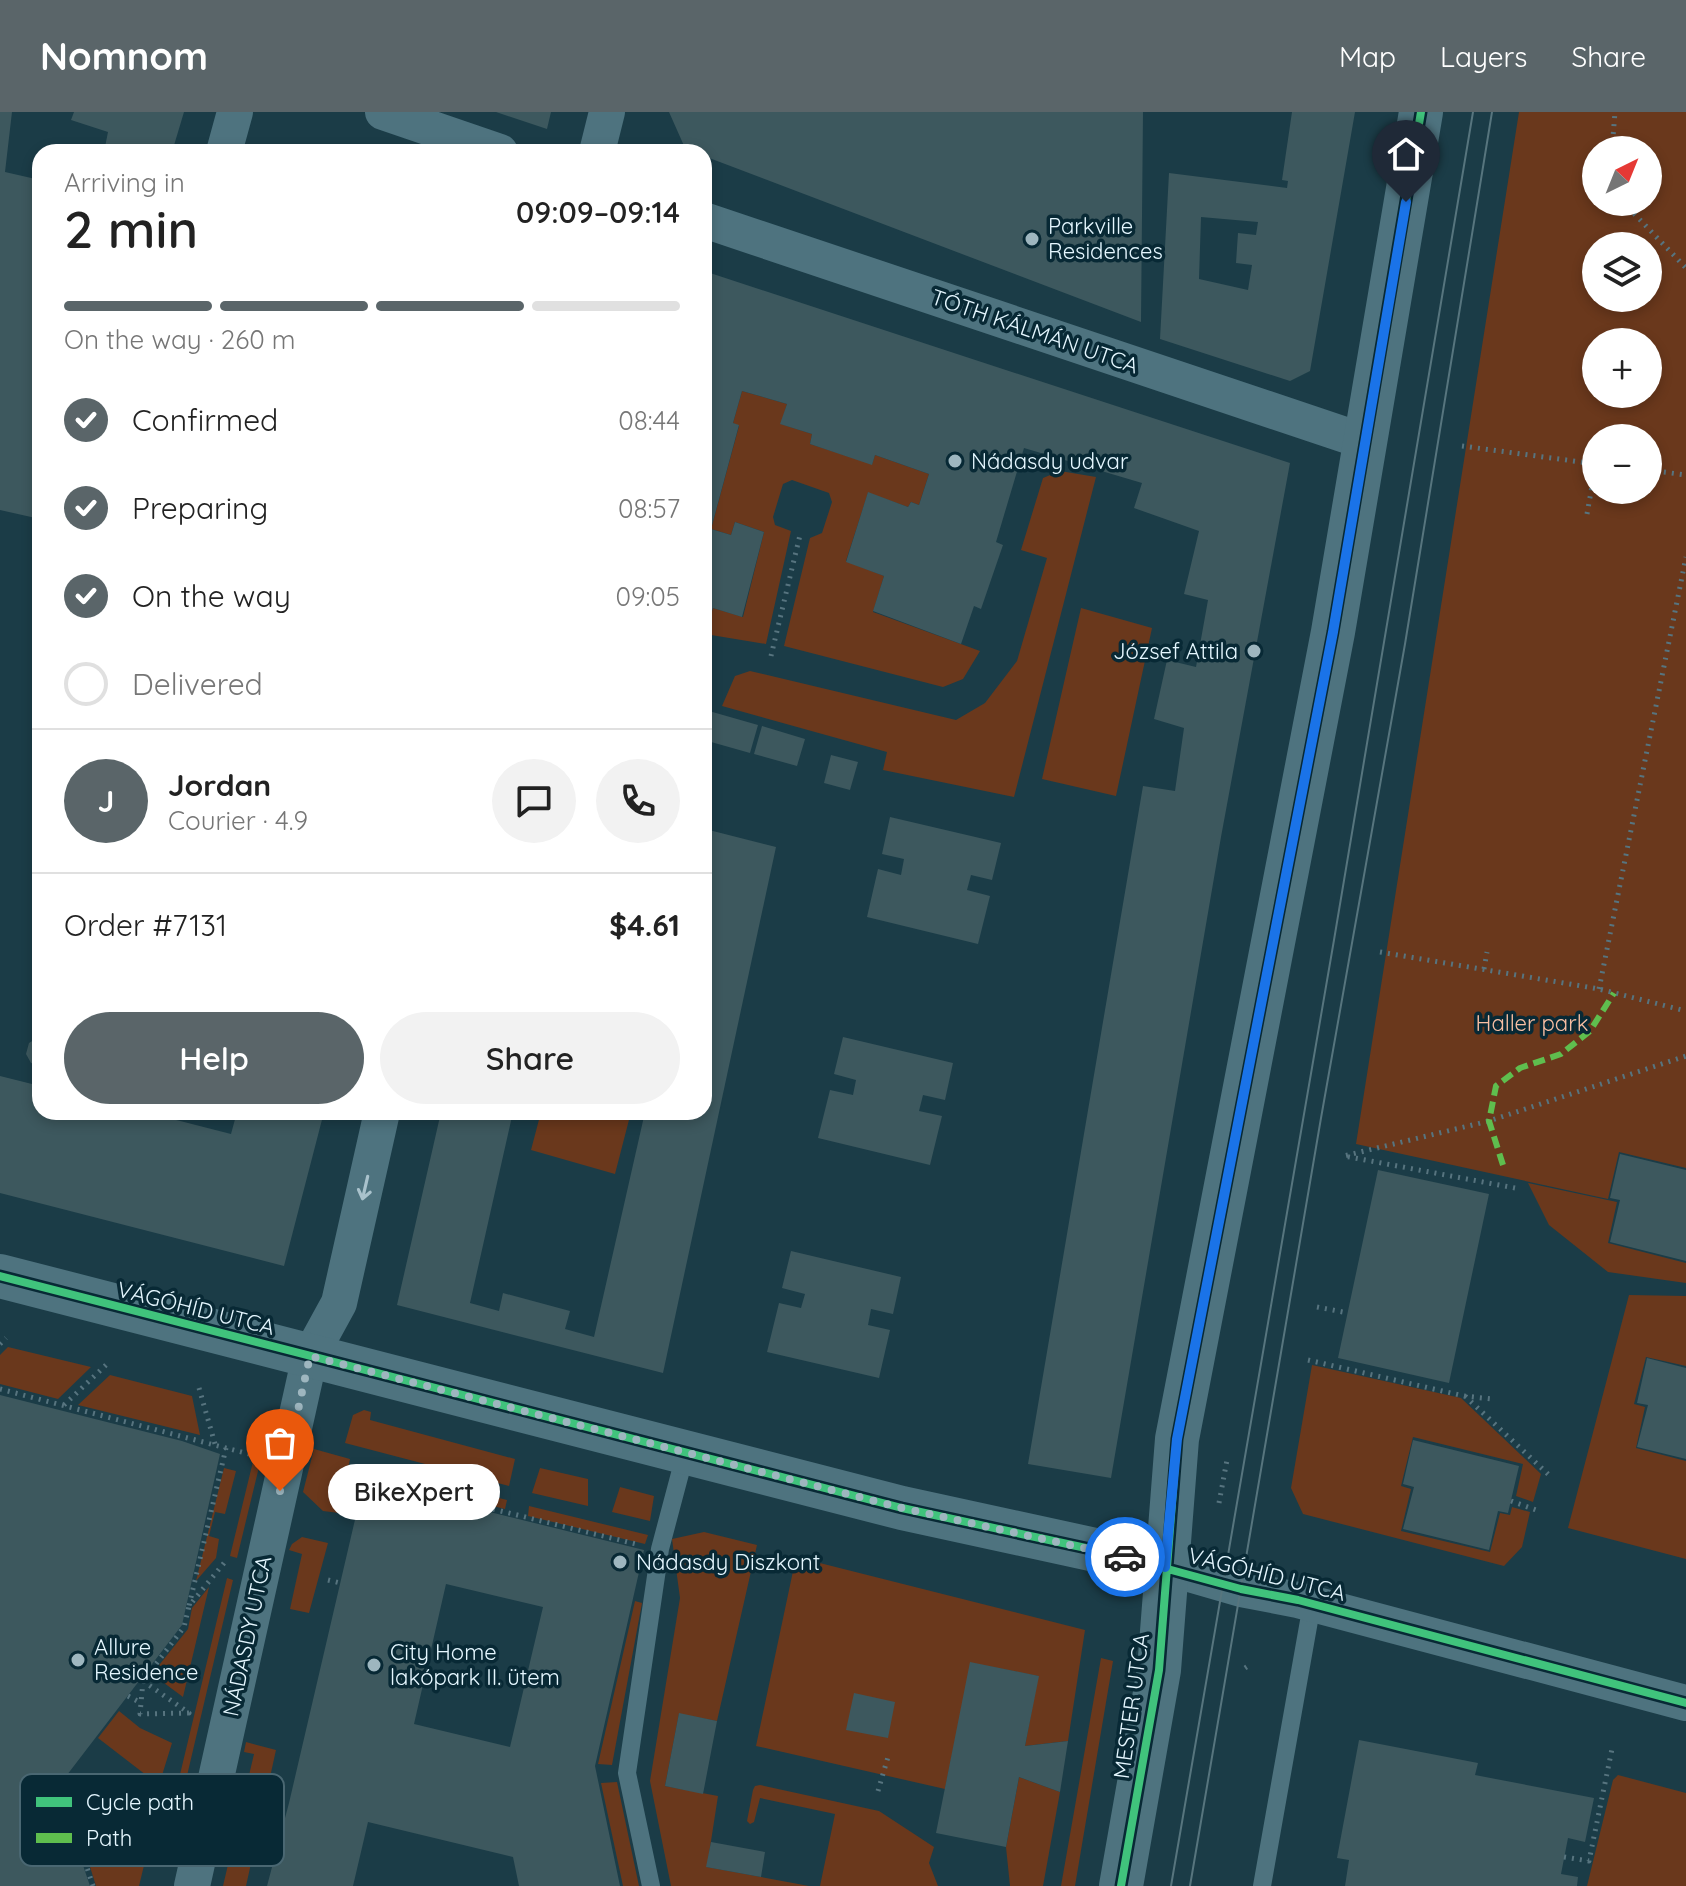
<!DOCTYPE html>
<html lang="en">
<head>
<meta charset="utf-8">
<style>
  body { margin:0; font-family:Quicksand,sans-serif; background:#f2f2f2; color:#222; height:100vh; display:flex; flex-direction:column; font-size:30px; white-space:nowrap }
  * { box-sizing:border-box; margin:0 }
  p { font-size:26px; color:#767676 }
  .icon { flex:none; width:44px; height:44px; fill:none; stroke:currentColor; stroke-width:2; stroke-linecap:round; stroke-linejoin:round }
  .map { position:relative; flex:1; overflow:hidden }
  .drawer { position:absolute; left:32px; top:32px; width:680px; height:976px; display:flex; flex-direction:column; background:#fff; border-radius:24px; box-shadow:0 4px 12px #0003 }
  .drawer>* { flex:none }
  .needle { width:52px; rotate:43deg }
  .controls { position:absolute; left:1582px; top:24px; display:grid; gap:16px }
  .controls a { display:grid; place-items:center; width:80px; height:80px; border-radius:50%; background:#fff; box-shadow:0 4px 12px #0003; font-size:40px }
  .pin { position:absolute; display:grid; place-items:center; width:68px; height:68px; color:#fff; margin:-82px -34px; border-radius:50% 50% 50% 0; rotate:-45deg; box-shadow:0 0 8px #0007 }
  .pin .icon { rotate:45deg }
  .courier { position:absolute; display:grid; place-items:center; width:80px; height:80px; margin:-40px; border:6px solid #1a73e8; border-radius:50%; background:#fff; color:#222; box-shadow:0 2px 10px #0007 }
  .bubble { position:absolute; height:56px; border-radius:28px; background:#fff; box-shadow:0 4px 12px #0003; font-size:26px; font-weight:600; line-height:56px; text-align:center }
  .head em { font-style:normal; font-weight:600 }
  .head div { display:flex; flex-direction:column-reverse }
  .head { display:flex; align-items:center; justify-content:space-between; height:136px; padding:0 32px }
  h1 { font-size:52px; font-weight:600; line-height:60px }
  .bar { display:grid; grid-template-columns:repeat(4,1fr); gap:12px 8px; align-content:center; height:96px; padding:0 32px }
  .bar i { height:10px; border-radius:6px; background:#e0e0e0 }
  .bar .active { background:#5a6569 }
  .bar p { grid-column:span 4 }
  .line { display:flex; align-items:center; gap:20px; padding:0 32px; border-top:2px solid #e0e0e0 }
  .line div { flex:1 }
  .round { display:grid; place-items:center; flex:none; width:84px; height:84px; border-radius:42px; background:#f2f2f2 }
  ol { padding:0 32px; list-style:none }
  li { display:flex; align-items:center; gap:24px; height:88px }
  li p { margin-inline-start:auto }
  li .icon { padding:8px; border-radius:50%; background:#5a6569; color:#fff; stroke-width:4 }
  li:last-child { color:#767676 }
  li i { width:44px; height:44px; border:4px solid #e0e0e0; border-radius:50% }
  .action { display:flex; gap:16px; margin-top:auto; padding:16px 32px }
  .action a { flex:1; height:92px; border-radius:48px; background:#5a6569; color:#fff; font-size:32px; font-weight:600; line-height:92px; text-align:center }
  .action a+a { background:#f2f2f2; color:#222 }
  header { display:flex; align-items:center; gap:48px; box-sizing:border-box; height:112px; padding:0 40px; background:#5a6569; color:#fff }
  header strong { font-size:38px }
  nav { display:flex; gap:44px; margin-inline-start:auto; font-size:28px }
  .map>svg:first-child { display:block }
  .green { fill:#6a381c; fill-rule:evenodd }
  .building { fill:#3d585e; fill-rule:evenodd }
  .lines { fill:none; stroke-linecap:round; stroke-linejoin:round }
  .path { stroke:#57747f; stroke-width:5; stroke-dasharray:2 6; stroke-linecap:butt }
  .service { stroke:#4e737f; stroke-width:18 }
  .minor { stroke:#4e737f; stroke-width:36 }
  .tertiary { stroke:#4e737f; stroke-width:44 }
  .tram { stroke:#57757e; stroke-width:2 }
  .quiet { stroke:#5fbe4e; stroke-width:6; stroke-dasharray:12 6; stroke-linecap:butt }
  .cycleway-casing { stroke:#082935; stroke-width:13 }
  .cycleway { stroke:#40c37c; stroke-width:8 }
  .oneway { stroke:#a9c2cc }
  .done { stroke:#9eb6bf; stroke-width:8; stroke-dasharray:0 14.4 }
  .route { stroke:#1a73e8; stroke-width:10 }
  .poi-dot { fill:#9eb6bf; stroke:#082935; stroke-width:3 }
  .labels { text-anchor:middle; stroke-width:7; stroke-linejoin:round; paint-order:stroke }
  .poi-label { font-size:22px; fill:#e5f7ff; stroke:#082935; text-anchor:start }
  .street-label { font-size:22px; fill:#e5f7ff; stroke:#082935 }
  .park-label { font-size:22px; fill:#f9bfa3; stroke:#082935 }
  .key { fill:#082935; stroke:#4a6772; stroke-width:2 }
  .key-label { font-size:22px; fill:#e5f7ff }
</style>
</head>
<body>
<header>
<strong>Nomnom</strong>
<nav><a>Map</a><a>Layers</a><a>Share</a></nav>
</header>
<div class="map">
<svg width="1686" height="1774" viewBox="0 0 1686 1774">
  <rect width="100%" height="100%" fill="#1b3c47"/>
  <path class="green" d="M1519,0H1686V1056L1619,1040L1608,1087L1356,1032ZM1596,38H1648V90H1596ZM1596,134H1648V186H1596ZM1596,230H1648V282H1596ZM1596,326H1648V378H1596Z
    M742,279L787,292L781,312L812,322L810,332L872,352L875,343L929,362L919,393L911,390L908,395L868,381L846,449L884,464L873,500L980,539L963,567L943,575L784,534L810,426L822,421L832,390L829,381L792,368L783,372L773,405L775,413L791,419L766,532L705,522L713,496L743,505L764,420L735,410L731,423L711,417L739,314L733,311Z
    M1060,359L1096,365L1014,685L883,658L887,640L722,594L735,564L750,559L956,608L985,591L1017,549L1047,446L1021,438L1043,366Z
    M1081,496L1152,516L1116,684L1042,667Z
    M541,1000H631L615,1062L531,1038Z
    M1528,1071L1617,1090L1608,1131L1686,1151V1171L1608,1160L1549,1113Z
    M1629,1183L1686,1184V1254L1646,1245L1634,1292L1645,1295L1636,1336L1686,1349V1447L1568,1416Z
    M8,1235L91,1255L58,1287L0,1272V1243Z
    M1312,1253L1461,1286L1541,1362L1533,1390L1516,1384L1523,1352L1413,1325L1401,1374L1411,1377L1401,1419L1490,1440L1500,1401L1510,1403L1512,1395L1530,1400L1522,1435L1504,1454L1303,1402L1291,1376Z
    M110,1263L192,1284L200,1323L78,1293Z
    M364,1298L371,1300L370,1308L515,1347L509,1374L345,1331L353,1303Z
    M259,1325L266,1326L237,1446L230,1444Z
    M314,1337L350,1347L339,1401L323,1399L303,1380Z
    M365,1353L507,1388L505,1397L363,1362Z
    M224,1356L236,1359L225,1402L215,1400L209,1424L219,1427L216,1446L196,1469Z
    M540,1356L588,1367V1394L532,1381Z
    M620,1375L654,1384L650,1409L612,1400Z
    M529,1394L648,1423L645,1432L528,1404Z
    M704,1420L757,1433L717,1609L679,1602L665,1674L718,1684L707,1755L809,1774H671L650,1669L680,1486L672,1427Z
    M302,1425L328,1431L309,1501L290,1497L302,1442L289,1438L292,1432Z
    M796,1445L1085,1518L1068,1629L1025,1634L1038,1564L971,1551L945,1677L756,1634Z
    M227,1466L233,1468L186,1668L177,1675Z
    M209,1475L183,1585L152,1562L188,1517L192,1496Z
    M635,1489L642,1491L612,1653L598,1652Z
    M1101,1546L1113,1549L1075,1774H1061Z
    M119,1599L140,1616L172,1631L159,1673L98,1626Z
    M246,1630L276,1638L246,1774H223L254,1642L244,1640Z
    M1618,1663L1686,1681V1774H1587L1613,1668Z
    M1019,1665L1060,1680L1043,1774H1010L1006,1735Z
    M617,1670L639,1774H623L601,1671Z
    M74,1673L148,1737L139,1774H96L67,1681Z
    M760,1673L879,1699L934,1735L929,1751L938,1774H820L835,1702L760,1686L754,1710L750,1712L747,1709L753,1678L755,1674Z"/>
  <path class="building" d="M0,0H12L5,60L40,68V407L0,398Z
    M74,0H184L172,40H104L108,20L71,8Z
    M496,0H551L547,17Z
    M669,0H1143L1141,210L704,44V40L685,36Z
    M1292,0H1355L1310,259L1290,269L1160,227L1169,61L1287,76L1288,69L1282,68ZM1201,105L1258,110L1256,123L1238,121L1236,151L1252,153L1248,178L1199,167Z
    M704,159L1290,351L1221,725L1111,1366L1028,1352L1143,674L1175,679L1184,616L1154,607L1167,548L1196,555L1208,488L1184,482L1199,419L1134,396L1142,371L1024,336L996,430L1003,433L981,497L974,494L961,532L873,499L884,464L846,450L868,380L908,395L911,390L919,393L929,362L875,343L872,353L810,332L812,322L780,312L787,292L742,279L733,311L739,313L711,417L731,423L735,410L764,420L742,505L713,496L704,522Z
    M709,599L758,613L750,641L704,628V614Z
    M762,614L805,627L797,654L754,642Z
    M831,643L858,650L850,678L824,671Z
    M890,705L1001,731L992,768L971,763L967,778L990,784L978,832L867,805L878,757L901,763L904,747L882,742Z
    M709,718L776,735L663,1261L397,1193L441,1000H513L470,1191L499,1199L503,1181L570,1199L565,1217L594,1225L645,1000H704V741Z
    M843,925L953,951L945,988L923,983L919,999L942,1004L930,1053L818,1026L830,978L853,983L856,968L834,962Z
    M37,926L40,927V953L31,951L26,942L29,931Z
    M0,964L40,974V1000H145L231,1022L237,1000H324L284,1154L0,1081Z
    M1620,1042L1686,1058V1149L1610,1130L1620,1088L1610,1086Z
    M1378,1058L1489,1082L1449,1271L1338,1246Z
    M791,1139L901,1165L893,1202L871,1197L868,1213L890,1218L879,1266L767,1240L779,1191L801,1196L805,1182L782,1176Z
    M1647,1246L1686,1256V1347L1637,1335L1648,1293L1637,1291Z
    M0,1283L182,1329L220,1342L182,1513L57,1676L90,1774H0Z
    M1413,1328L1519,1354L1508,1401L1498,1399L1489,1438L1403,1417L1414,1375L1403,1372Z
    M364,1369L644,1438L595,1654L620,1774H519L513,1745L368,1710L353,1774H267L289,1691ZM446,1472L543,1495L510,1635L414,1612Z
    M970,1550L1039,1564L1025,1634L1068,1629L1060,1680L1019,1665L1006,1735L936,1721Z
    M854,1581L895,1590L888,1626L846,1618Z
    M679,1601L717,1609L703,1682L665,1674Z
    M1359,1628L1478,1651L1475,1663L1594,1686L1585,1730L1568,1726L1561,1762L1578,1765L1577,1774H1345L1349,1748L1337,1746Z
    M711,1730L765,1740L761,1765L706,1755Z"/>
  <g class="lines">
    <path class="path" d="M1612,38L1615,0
      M1623,90L1686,156
      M1462,334L1596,352L1587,402
      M1648,358L1686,363
      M771,544L800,423
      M1380,840L1599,877L1686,899
      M1484,857L1487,840
      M1599,877L1686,445
      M1515,1076L1344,1044L1489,1009L1686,944
      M1317,1195L1348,1201
      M0,1232L6,1226
      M1308,1248L1464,1284L1492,1287
      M199,1276L215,1332
      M0,1277L249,1342
      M1465,1284L1549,1363
      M64,1293L107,1252
      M353,1363L636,1432
      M1511,1389L1539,1399
      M1219,1391L1227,1348
      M224,1451L189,1494L226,1336
      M328,1468L340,1471
      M1245,1556L1248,1554
      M143,1569L189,1601L140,1602L143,1569L184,1515L189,1494
      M128,1584L141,1591
      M878,1679L888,1645
      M1564,1745L1589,1749L1612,1637
      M93,1774L62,1680L73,1666L158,1735"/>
    <path class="service" d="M651,1774L627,1661L660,1437L686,1339
      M1262,1774L1312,1492"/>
    <path class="minor" d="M383,0L500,40
      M224,40L235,0
      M597,40L607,0
      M704,108L1366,330
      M1165,1455L1241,1477L1298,1488L1686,1591
      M192,1774L310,1244L339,1191L382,1000"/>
    <path class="tertiary" d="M0,1164L902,1396L1109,1441L1165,1455
      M1121,1774L1159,1558L1177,1327L1333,520L1421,0"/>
    <path class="tram" d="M1171,1774L1334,828L1473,0
      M1190,1774L1321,1006L1405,532L1492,0"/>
    <path class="quiet" d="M1503,1053L1489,1009L1496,974L1520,956L1561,942L1590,919L1614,881"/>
    <g class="cycleway-casing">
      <path id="cycleway" d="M0,1164L902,1396L1109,1441L1241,1477L1298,1488L1686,1591
        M1121,1774L1159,1558L1177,1327L1333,520L1421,0"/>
    </g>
    <use href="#cycleway" class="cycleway"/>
  </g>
  <defs><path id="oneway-shaft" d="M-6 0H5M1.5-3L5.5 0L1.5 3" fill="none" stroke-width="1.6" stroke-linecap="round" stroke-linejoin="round" transform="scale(2)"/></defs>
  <use class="oneway" href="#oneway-shaft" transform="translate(365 1076) rotate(103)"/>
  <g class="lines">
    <path class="done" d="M280,1379L310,1244L902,1396L1125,1445"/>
    <path class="route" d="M1125,1445L1165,1455L1177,1327L1333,520L1406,90"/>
  </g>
  <g class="poi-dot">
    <circle cx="1032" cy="127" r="8"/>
    <circle cx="955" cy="349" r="8"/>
    <circle cx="1254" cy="539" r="8"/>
    <circle cx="620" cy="1450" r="8"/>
    <circle cx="78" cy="1548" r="8"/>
    <circle cx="374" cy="1553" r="8"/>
  </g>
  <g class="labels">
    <g class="poi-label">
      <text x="1048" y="122">Parkville<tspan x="1048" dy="25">Residences</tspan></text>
      <text x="971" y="357">Nádasdy udvar</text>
      <text x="1238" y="547" text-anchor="end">József Attila</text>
      <text x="636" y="1458">Nádasdy Diszkont</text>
      <text x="94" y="1543">Allure<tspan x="94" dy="25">Residence</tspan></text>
      <text x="390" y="1548">City Home<tspan x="390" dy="25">lakópark II. ütem</tspan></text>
    </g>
    <g class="street-label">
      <text transform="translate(1035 219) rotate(19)" y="8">TÓTH KÁLMÁN UTCA</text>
      <text transform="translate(196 1196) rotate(14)" y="8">VÁGÓHÍD UTCA</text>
      <text transform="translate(1267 1462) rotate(14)" y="8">VÁGÓHÍD UTCA</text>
      <text transform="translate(247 1524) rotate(-78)" y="8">NÁDASDY UTCA</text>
      <text transform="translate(1131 1594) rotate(-82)" y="8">MESTER UTCA</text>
    </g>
    <g class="park-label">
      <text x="1532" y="919">Haller park</text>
    </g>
  </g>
  <rect x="20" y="1662" width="264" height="92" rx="12" class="key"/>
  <rect x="36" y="1685" width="36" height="10" fill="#40c37c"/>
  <rect x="36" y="1721" width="36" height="10" fill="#5fbe4e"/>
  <g class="key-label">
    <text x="86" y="1698">Cycle path</text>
    <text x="86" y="1734">Path</text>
  </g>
</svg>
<div class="controls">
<a><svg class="needle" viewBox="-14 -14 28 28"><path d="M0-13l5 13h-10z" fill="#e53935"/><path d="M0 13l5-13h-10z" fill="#767676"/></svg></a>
<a><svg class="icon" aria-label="layers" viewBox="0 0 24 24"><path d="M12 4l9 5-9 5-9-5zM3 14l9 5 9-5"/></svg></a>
<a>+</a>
<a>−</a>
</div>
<div class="pin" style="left:280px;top:1379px;background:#ea580c"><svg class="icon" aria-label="bag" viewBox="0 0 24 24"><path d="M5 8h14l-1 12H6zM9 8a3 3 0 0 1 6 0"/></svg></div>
<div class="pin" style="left:1406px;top:90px;background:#1f2937"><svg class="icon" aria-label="home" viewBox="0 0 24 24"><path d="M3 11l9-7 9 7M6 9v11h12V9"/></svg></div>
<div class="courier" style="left:1125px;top:1445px"><svg class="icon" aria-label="car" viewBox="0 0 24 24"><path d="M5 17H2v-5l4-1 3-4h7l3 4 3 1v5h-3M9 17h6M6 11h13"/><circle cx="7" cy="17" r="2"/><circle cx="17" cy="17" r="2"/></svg></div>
<div class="bubble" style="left:328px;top:1352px;width:172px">BikeXpert</div>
<section class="drawer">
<div class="head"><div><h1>2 min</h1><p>Arriving in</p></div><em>09:09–09:14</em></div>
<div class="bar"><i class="active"></i><i class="active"></i><i class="active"></i><i></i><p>On the way · 260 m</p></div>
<ol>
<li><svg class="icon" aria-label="check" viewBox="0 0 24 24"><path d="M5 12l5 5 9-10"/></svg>Confirmed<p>08:44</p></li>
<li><svg class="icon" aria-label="check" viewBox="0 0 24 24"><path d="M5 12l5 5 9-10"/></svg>Preparing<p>08:57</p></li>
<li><svg class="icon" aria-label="check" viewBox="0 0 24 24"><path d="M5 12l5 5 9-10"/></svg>On the way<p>09:05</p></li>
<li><i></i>Delivered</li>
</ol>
<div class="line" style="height:144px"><b class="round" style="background:#5a6569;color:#fff">J</b><div><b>Jordan</b><p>Courier · 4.9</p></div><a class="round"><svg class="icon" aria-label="chat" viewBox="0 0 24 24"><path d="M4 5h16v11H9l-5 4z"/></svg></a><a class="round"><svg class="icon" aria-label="phone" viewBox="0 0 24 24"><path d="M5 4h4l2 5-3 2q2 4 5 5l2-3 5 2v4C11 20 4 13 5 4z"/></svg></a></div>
<div class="line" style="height:104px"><div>Order #7131</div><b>$4.61</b></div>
<div class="action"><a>Help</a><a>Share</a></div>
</section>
</div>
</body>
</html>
